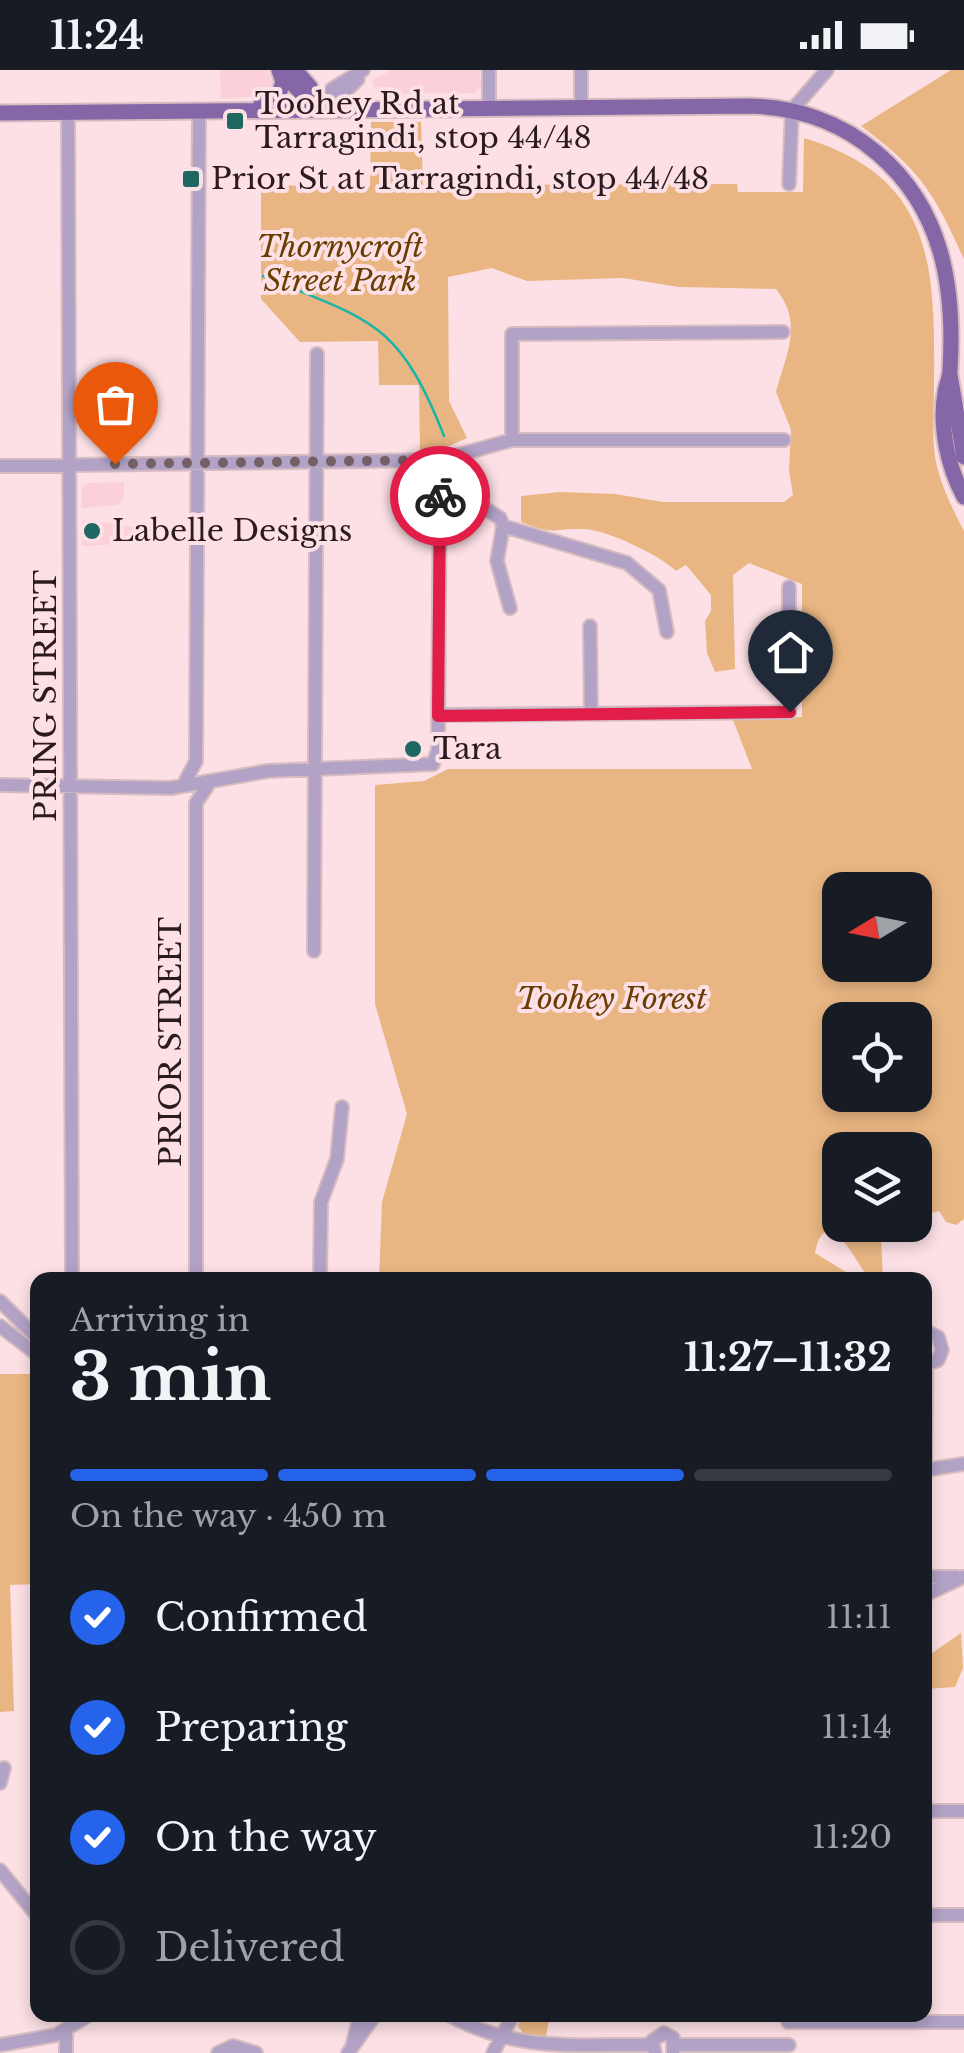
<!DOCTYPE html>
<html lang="en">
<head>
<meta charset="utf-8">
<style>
  body { margin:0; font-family:"Libre Baskerville",serif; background:#242831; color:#f1f3f6; height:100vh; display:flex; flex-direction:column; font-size:38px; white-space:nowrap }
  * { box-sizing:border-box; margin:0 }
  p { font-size:32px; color:#9ea1a6 }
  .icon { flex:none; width:55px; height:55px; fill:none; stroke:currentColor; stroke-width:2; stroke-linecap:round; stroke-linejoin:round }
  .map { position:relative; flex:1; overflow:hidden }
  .side { position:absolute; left:30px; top:1202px; width:902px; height:750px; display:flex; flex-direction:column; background:#171b24; border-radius:20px; box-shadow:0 5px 15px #0003 }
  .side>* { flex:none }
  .needle { width:65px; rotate:260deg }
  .fabs { position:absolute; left:822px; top:802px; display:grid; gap:20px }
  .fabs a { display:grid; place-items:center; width:110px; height:110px; border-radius:20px; background:#171b24; box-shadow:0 5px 15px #0003; font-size:50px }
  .pin { position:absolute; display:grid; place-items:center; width:85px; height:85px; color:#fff; margin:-102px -42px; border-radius:50% 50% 50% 0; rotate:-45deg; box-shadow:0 0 10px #0007 }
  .pin .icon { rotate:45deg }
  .courier { position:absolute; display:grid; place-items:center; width:100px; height:100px; margin:-50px; border:8px solid #e11d48; border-radius:50%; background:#fff; color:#222; box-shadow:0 2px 12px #0007 }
  .head em { font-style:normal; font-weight:700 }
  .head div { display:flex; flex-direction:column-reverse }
  .head { display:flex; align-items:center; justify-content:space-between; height:170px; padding:0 40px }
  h1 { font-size:65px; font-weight:700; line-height:75px }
  .bar { display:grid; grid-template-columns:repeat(4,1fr); gap:15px 10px; align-content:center; height:120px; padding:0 40px }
  .bar i { height:12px; border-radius:8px; background:#363941 }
  .bar .selected { background:#2563eb }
  .bar p { grid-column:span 4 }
  ol { padding:0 40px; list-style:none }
  li { display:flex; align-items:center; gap:30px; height:110px }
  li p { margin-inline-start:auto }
  li .icon { padding:10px; border-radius:50%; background:#2563eb; color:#fff; stroke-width:4 }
  li:last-child { color:#9ea1a6 }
  li i { width:55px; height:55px; border:5px solid #363941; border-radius:50% }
  .status { display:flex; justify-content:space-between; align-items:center; height:70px; padding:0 50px; background:#171b24; direction:ltr }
  .status svg { height:28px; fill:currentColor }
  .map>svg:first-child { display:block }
  .built { fill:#fcd0d8 }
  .green { fill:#e9b683; fill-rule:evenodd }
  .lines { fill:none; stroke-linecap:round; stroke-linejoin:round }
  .stream { stroke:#18b6a9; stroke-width:2.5 }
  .minor-casing { stroke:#d6bcc1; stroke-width:16 }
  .major-casing { stroke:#d6bcc1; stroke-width:19 }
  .minor { stroke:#b2a2c6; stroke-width:12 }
  .major { stroke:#8566a6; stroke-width:15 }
  .done { stroke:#745f64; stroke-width:10; stroke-dasharray:0 18 }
  .route { stroke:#e11d48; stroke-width:12 }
  .poi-dot { fill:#1e6861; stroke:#fce0e5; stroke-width:4 }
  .labels { text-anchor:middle; stroke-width:8; stroke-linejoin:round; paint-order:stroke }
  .poi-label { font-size:30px; fill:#2b1a1e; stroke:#fce0e5; text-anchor:start }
  .park-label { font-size:30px; font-style:italic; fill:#6a3e02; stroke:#fce0e5 }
  .street-label { font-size:30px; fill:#2b1a1e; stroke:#fce0e5 }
</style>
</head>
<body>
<div class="status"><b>11:24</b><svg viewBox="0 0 49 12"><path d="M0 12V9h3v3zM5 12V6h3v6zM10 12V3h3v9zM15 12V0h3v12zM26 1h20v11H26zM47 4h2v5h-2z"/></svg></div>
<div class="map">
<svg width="964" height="1983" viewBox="0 0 964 1983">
  <rect width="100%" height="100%" fill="#fce0e5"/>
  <path class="built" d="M220,0H267L273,14L262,26L221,29Z
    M391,0H480L481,17L474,23L377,24L372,11Z
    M124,412V427L117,435L81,438L82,416L88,413Z
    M82,449L134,457L135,473L82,476Z"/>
  <path class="green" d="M951,0H964V189C934,122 920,100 861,56Z
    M371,52H421L423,115L737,114L738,122H803L804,68C934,107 935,196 934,313C934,340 931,371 937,397C943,420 953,440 964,461V1149L956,1155L946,1152L939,1141L932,1143L930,1160L922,1165L916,1154L925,1151L926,1129L915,1128V1080H840V1155H862L881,1166L883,1210H852L866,1204C857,1194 826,1127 815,1183L846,1202L842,1210H379L382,1132L407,1044L375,934V715L424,711L448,699H752L733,650L802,647V514L749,493L733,505L735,599L715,602L707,583L705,551L711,541V525L686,495L676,501C661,486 606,459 583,459C550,458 557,466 521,452V426L560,422L615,424L663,432H784L793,425L789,400L791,360L776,322C786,284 804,254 776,219L679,217L623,208L527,211L492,198L448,207L449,331L467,368L440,380L420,381L419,315H379L378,271L300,272L261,229V115L370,117ZM840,820H915V895H840ZM840,950H915V1025H840Z
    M0,1304H37L38,1514L10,1515L14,1641L0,1642Z
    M961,1563L963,1598L955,1617L925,1619V1588Z
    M522,1945H550L546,1966L523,1963L518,1956Z"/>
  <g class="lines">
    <path class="stream" d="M263,206C370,251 398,249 444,366"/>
    <g class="minor-casing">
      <path id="minor" d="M581,0V38
        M489,38V0
        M317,39L332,19L363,0
        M328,39L358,9
        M68,42L72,1210
        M789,114L792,40L827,0
        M512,370V264L783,262
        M0,396L440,390L512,370H784
        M440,436L484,438L500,448L503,456L497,491L510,538
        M503,456L627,493L659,520L667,562
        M590,556L591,644
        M438,645L789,642V517
        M186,710L196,691L199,41
        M0,715L171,718L268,701L433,694L438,680L440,390
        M314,881L317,284
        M196,1210V733L208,715
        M320,1210L321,1132L337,1089L342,1037
        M0,1231L38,1269
        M0,1256L38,1285
        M925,1261L938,1267L942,1280L938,1290L925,1295
        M926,1295L925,1400L964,1394
        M925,1507H957
        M925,1525L963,1507
        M0,1713L4,1698
        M925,1741H964
        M0,1800L38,1847
        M925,1845H964
        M449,1945C518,1983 575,1974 652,1975
        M788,1952H964
        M66,1961V1983
        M0,1975L56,1965L89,1945
        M675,1975H789
        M352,1977L360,1945
        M218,1983L233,1976L256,1983
        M348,1983L375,1945
        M493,1983L513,1945
        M655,1983L652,1971L664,1963L673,1968V1981"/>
    </g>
    <g class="major-casing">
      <path id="major" d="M279,0L317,39
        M295,0L310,17L317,39
        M261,34L279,24L283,12L279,0
        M0,43L749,36C796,37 841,52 877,83C943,139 955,217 950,300C950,308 946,315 945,323C939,357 948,397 964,427
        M950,305L964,387"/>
    </g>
    <use href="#minor" class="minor"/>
    <use href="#major" class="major"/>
  </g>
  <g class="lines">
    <path class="done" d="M115,394L440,390V426"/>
    <path class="route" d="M440,426L438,646L790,642"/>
  </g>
  <g class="poi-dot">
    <rect x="225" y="41" width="20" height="20" rx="5"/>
    <rect x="181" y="99" width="20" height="20" rx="5"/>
    <circle cx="92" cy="461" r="10"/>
    <circle cx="413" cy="679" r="10"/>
  </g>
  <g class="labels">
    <g class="poi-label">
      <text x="255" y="44">Toohey Rd at<tspan x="255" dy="34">Tarragindi, stop 44/48</tspan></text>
      <text x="211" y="119">Prior St at Tarragindi, stop 44/48</text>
      <text x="112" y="471">Labelle Designs</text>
      <text x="433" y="689">Tara</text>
    </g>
    <g class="park-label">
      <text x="340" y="187">Thornycroft<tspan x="340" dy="34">Street Park</tspan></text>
      <text x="612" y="939">Toohey Forest</text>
    </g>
    <g class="street-label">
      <text transform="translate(46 626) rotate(-90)" y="10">PRING STREET</text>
      <text transform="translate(171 972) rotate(-90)" y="10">PRIOR STREET</text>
    </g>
  </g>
</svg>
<div class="fabs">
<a><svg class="needle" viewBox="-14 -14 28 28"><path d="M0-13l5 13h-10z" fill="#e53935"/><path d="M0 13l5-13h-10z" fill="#9ea1a6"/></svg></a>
<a><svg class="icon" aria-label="locate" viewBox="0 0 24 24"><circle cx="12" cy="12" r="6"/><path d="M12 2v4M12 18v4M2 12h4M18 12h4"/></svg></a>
<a><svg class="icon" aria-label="layers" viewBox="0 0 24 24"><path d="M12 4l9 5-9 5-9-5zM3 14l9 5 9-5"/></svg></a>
</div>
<div class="pin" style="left:115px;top:394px;background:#ea580c"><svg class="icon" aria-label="bag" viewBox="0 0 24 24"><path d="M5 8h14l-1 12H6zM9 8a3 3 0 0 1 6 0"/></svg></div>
<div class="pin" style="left:790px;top:642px;background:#1f2937"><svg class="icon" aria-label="home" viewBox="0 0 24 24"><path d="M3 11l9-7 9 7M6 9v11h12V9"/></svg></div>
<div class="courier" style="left:440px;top:426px"><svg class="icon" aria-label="bike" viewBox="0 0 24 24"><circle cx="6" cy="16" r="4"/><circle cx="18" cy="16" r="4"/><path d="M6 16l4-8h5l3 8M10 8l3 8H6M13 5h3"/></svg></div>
<section class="side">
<div class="head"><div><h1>3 min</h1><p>Arriving in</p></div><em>11:27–11:32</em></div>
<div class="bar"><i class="selected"></i><i class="selected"></i><i class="selected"></i><i></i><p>On the way · 450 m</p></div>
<ol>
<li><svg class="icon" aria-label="check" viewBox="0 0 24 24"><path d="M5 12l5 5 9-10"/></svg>Confirmed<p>11:11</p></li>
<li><svg class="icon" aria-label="check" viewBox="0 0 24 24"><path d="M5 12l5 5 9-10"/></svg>Preparing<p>11:14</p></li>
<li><svg class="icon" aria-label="check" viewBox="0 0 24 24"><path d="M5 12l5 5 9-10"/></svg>On the way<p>11:20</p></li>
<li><i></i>Delivered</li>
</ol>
</section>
</div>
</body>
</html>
